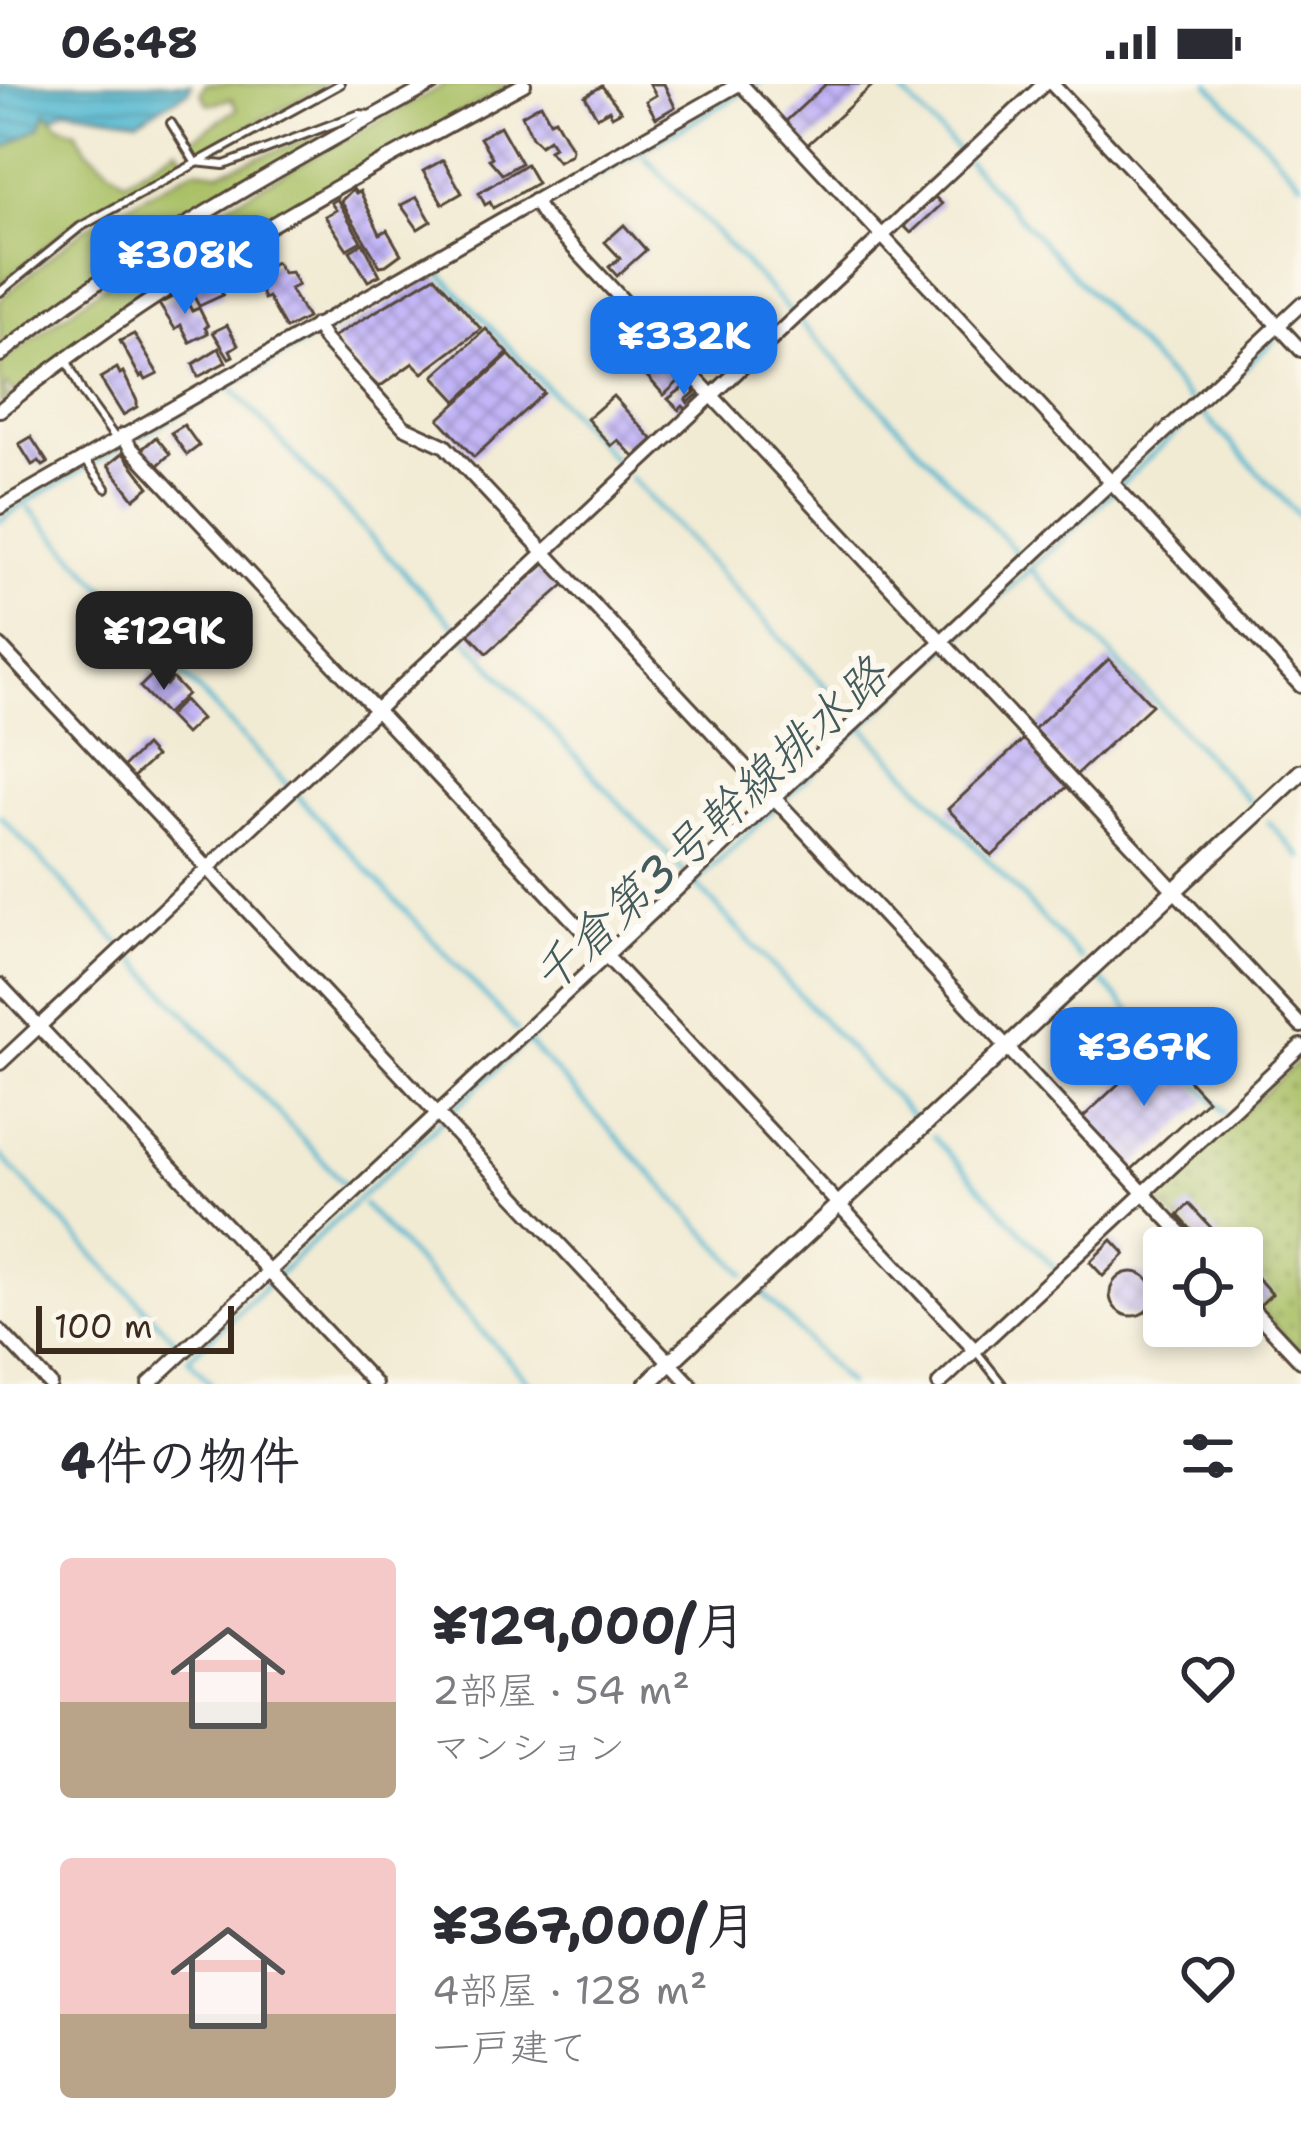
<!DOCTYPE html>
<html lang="ja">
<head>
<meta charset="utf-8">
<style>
	:root { --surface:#fff; --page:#f2f2f3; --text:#2b2b33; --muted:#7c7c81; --accent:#1a73e8 }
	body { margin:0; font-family:"Shantell Sans","Klee One",sans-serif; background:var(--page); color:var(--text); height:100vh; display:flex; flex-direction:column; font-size:45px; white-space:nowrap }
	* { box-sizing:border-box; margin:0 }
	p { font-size:39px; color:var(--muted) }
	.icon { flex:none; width:66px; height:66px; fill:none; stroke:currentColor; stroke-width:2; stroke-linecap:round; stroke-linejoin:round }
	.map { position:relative; height:1300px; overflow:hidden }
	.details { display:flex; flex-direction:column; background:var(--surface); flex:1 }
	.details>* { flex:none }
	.controls { position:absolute; left:1143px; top:1143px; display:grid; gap:24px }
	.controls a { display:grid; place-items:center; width:120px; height:120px; border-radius:12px; background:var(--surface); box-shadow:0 6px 18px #0003; font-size:60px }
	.scale { position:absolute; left:36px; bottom:30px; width:198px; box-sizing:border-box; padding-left:12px; border:6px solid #3b2a1e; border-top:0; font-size:33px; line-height:42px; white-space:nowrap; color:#3b2a1e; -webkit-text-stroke:9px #fbf7ec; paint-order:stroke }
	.price { position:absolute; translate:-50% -102px; padding:0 27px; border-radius:24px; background:var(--accent); color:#fff; font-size:39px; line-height:78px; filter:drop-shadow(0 3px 6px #0008) }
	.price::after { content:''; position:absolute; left:50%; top:72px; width:36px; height:27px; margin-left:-18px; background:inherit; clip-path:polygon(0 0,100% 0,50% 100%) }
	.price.current { background:#222; color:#fff }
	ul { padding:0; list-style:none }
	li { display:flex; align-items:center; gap:36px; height:300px; padding:0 60px }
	li span { display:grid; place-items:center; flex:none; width:336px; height:240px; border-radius:12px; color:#555 }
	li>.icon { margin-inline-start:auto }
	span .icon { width:144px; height:144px; fill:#fffc; stroke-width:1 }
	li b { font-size:51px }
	h2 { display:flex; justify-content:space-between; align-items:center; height:144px; padding:0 60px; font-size:51px }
	.status { display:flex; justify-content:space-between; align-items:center; height:84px; padding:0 60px; background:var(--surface); direction:ltr }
	.status svg { height:33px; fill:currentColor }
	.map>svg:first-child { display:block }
</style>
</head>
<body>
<div class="status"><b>06:48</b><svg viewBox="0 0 49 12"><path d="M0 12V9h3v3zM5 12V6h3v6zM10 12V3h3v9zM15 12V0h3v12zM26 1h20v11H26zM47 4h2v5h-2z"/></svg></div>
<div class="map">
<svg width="1301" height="1300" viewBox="0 0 1301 1300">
	<defs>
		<pattern id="park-dots" width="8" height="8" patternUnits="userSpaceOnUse" patternTransform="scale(3)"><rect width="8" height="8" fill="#a8bf64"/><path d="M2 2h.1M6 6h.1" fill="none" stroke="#8a9b52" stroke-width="1.8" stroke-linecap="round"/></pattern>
		<pattern id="water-rules" width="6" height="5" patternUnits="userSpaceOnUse" patternTransform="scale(3)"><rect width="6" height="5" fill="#51b7d0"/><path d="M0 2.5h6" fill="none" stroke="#4495a8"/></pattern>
		<pattern id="building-cross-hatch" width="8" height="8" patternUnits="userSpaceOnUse" patternTransform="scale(3)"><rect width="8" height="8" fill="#c2b5f8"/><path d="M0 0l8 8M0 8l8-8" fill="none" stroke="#9f93c8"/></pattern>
	</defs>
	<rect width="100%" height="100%" fill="#fbf7ec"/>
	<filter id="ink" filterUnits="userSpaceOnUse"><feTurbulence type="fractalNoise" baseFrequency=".00833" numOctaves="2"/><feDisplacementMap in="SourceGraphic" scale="24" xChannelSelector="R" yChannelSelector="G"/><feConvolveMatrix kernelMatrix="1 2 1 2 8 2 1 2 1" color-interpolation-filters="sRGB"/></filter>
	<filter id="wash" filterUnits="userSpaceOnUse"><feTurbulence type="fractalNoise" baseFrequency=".004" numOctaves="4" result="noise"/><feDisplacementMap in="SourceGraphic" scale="48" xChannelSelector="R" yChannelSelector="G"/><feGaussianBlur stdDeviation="2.7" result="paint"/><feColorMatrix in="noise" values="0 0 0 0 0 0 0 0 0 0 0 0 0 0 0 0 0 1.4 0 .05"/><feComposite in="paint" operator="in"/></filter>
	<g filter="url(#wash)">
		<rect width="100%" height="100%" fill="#f2ebd4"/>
		<g fill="#a8bf64" stroke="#727441" stroke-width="3">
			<path d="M205,0H329L197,70L188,58L237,25L231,15L208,20L201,9Z"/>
			<path d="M446,0H514L263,139L173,194L15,310L7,301L3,305L9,313L0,320V279C49,243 98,205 149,170C244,107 347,55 446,0Z"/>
			<path d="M46,28L59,41L76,47L87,66L125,97L177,64L187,76L72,140L0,201V66L40,43Z"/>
			<path d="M348,40L145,158L0,263V215L85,144L195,85L219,88Z"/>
		</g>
		<path fill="url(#park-dots)" stroke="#727441" stroke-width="3" d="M1301,975V1269L1242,1206V1164H1202L1155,1114L1157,1108Z"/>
		<path fill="url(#water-rules)" stroke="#467077" stroke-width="3" d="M0,0H191L189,7L138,36L66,25L53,33L46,28L40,43L0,66Z"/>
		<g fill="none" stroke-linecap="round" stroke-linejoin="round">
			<g stroke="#51b7d0" stroke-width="4.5">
				<path d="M895,0L962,71"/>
				<path d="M1209,0L1301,98"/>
				<path d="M645,73L793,230"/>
				<path d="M968,78L1190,316"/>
				<path d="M439,188L625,387"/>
				<path d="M800,238L1021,473"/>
				<path d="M233,306L457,545"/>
				<path d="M1198,324L1301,434"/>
				<path d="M631,394L853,632"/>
				<path d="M29,424L289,703"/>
				<path d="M0,437L24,419L758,0"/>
				<path d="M1031,485L1249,717"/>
				<path d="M463,552L685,789"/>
				<path d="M863,643L1081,875"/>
				<path d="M295,709L517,946"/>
				<path d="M0,732L121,861"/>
				<path d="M1268,738L1301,773"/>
				<path d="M696,800L913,1033"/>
				<path d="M127,867L349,1105"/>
				<path d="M1100,895L1225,1028"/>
				<path d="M527,957L745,1190"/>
				<path d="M933,1053L1056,1185"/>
				<path d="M0,1071L181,1263"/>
				<path d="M364,1121L531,1300"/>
				<path d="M763,1209L848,1300"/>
				<path d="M211,1300L188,1275L1301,231"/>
			</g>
		</g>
		<g id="blocks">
			<g fill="url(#building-cross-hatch)">
				<path d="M650,0H664L675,23L656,34L646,17L656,11Z"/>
				<path d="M826,0H874L806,62L784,39Z"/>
				<path d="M602,2L621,27L612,32L609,26L597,33L585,12Z"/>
				<path d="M541,20L550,37L555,35L572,65L571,70L558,77L549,66L554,63L549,55L540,61L532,53L522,31Z"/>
				<path d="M500,42L521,79L502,90L489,75L492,73L480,54Z"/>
				<path d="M443,76L462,109L443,120L423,87Z"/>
				<path d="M526,80L537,99L493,124L490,118L485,121L479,109Z"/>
				<path d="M353,105L356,109L360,107L380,150L387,146L401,170L386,181L380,182L341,117Z"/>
				<path d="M417,113L431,137L418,145L401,121Z"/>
				<path d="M935,113L942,120L911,149L904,142Z"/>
				<path d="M337,115L361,157L347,165L325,132L336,126L331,119Z"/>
				<path d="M624,141L646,166L617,192L609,183L620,174L605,158Z"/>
				<path d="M363,159L380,191L368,197L350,167Z"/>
				<path d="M276,178L283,189L291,188L298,201L290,205L307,234L286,245L268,213L264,215L254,190Z"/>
				<path d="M211,189L223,211L199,222L191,207L199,203L196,197Z"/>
				<path d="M435,192L481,245L423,289L413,279L379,303L345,270L333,253Z"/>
				<path d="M182,208L192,227L199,224L208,242L205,244L208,249L190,258L181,241L175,245L159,220Z"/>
				<path d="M227,241L238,261L230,266L233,272L229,274L213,248Z"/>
				<path d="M486,245L508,269L457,317L434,292Z"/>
				<path d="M134,250L158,290L146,296L143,291L140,293L120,257Z"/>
				<path d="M219,264L226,278L198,293L193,280Z"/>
				<path d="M652,267L679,297L664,311L637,281Z"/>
				<path d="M509,271L544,309L474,373L439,335Z"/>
				<path d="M117,284L120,290L123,288L137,317V323L123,331L100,294Z"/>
				<path d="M688,300L695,308L686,316L688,319L697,311L700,315L688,327L683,322L679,326L668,315Z"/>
				<path d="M613,312L653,356L634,373L618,356L611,362L587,335Z"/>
				<path d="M184,341L199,362L187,371L171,349Z"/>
				<path d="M31,353L48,379L43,382L39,377L32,381L19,360Z"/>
				<path d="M156,353L170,370L157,382L142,365Z"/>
				<path d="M123,369L149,403L134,415L108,381Z"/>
				<path d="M546,479L565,500L487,569L467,548Z"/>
				<path d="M1109,575L1152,621L1076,691L1034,645Z"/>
				<path d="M154,589L166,601L172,594L187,610L166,630L140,603Z"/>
				<path d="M184,616L201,635L185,650L168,632Z"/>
				<path d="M1025,654L1069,701L992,772L948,725Z"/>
				<path d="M145,662L155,673L131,695L122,684Z"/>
				<path d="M1158,963L1207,1016L1130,1087L1081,1035Z"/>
				<path d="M1189,1120L1230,1164H1208L1178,1131Z"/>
				<path d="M1112,1156L1125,1170L1103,1192L1090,1178Z"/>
				<path d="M1242,1177L1272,1210L1260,1221L1242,1201Z"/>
				<circle cx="1132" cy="1210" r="22"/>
			</g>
		</g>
	</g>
	<g filter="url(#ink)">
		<use href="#blocks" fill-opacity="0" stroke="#564739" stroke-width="3"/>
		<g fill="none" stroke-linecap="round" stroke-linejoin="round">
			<defs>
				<g id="service">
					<path d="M171,39L195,78L224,81L359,30L371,31"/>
					<path d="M0,208L80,143L340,0"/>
					<path d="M67,277L82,308L116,355"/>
					<path d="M83,373L106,404"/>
					<path d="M975,1266L1002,1300"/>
				</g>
				<g id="minor">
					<path d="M741,0L1301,602"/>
					<path d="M1052,0L1301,266"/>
					<path d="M534,117L543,131L1301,942"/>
					<path d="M316,241L325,256L404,343L445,362L1195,1164"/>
					<path d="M0,271C133,164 283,82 432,0"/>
					<path d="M0,326C161,195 343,99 524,0"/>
					<path d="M123,351L130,363L975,1266"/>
					<path d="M0,423L739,0"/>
					<path d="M0,562L690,1300"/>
					<path d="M0,901L375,1300"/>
					<path d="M0,979L1044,0"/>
					<path d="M1242,1214L1301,1277"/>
					<path d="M0,1247L50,1300"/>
					<path d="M149,1300L1301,220"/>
					<path d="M939,1300L1301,962"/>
				</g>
				<path id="tertiary" d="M647,1300L1301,688"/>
			</defs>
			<use href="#service" stroke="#564739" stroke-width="12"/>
			<use href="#minor" stroke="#564739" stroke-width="18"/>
			<use href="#tertiary" stroke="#564739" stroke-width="21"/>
			<use href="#service" stroke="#fff" stroke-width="6"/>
			<use href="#minor" stroke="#fff" stroke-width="12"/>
			<use href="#tertiary" stroke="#fff" stroke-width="15"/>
		</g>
	</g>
	<g text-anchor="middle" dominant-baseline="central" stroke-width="12" stroke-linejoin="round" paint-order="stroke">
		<g font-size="48" font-style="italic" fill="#435b5c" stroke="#fbf7ec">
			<text transform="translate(709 741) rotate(-43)">千倉第3号幹線排水路</text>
		</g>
	</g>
</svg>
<div class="controls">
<a><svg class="icon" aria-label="locate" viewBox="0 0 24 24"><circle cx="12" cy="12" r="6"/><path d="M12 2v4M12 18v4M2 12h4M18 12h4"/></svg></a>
</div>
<div class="scale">100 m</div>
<b class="price" style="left:185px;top:233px">¥308K</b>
<b class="price" style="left:684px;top:314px">¥332K</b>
<b class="price current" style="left:164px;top:609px">¥129K</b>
<b class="price" style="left:1144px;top:1025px">¥367K</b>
</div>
<section class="details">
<h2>4件の物件<svg class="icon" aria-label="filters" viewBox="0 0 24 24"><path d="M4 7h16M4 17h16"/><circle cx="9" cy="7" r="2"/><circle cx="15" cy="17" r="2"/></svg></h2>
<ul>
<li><span style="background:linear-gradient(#f6c9c9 60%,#b9a48a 0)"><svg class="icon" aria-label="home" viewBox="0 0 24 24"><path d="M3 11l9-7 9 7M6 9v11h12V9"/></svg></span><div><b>¥129,000/月</b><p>2部屋 · 54 m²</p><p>マンション</p></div><svg class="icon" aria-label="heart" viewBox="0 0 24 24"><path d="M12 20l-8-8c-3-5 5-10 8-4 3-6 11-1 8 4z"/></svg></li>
<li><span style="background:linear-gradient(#f6c9c9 65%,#b9a48a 0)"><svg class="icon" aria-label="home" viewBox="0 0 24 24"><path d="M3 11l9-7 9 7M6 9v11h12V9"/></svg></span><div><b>¥367,000/月</b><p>4部屋 · 128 m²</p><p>一戸建て</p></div><svg class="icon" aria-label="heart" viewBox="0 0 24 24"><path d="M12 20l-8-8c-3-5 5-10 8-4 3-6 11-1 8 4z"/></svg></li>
</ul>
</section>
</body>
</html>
